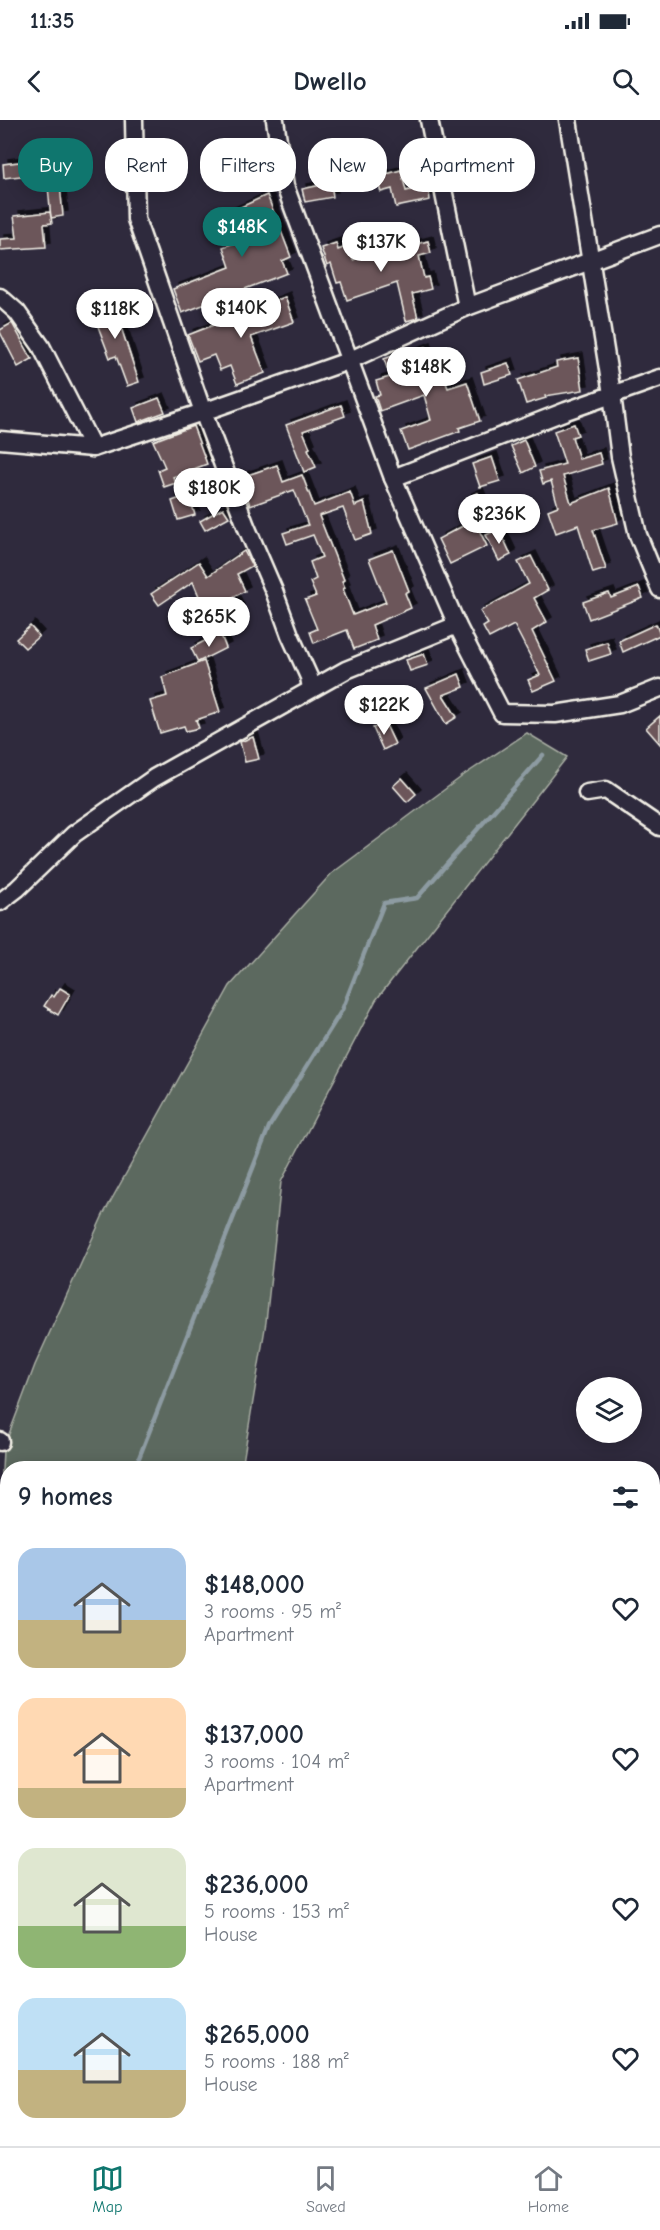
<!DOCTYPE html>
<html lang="en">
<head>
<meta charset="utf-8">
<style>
	:root { --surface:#fff; --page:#f6f6f7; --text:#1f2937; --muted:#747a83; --line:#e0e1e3; --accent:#0f766e }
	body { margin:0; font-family:"Comic Neue",sans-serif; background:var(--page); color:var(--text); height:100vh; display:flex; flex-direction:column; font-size:22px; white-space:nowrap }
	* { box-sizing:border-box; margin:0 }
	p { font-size:20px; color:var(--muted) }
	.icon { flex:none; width:33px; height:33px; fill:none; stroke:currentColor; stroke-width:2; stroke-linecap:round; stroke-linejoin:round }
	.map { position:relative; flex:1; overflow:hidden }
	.side { position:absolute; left:0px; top:1341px; width:660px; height:686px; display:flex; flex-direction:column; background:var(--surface); border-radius:24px 24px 0 0; box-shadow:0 3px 15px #0003 }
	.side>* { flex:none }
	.top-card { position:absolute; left:18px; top:18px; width:624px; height:54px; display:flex; gap:12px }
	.buttons { position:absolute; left:576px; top:1257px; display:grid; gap:12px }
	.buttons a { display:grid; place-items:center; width:66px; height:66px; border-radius:50%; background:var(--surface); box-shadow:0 3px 15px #0003; font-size:30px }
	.price { position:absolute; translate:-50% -51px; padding:0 14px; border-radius:21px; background:#fff; color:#222; font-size:20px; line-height:39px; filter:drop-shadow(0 2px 3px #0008) }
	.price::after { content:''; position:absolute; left:50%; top:36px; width:18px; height:14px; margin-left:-9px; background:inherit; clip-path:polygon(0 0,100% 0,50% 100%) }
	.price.selected { background:var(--accent); color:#fff }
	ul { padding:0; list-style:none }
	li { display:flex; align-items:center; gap:18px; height:150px; padding:0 18px }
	li span { display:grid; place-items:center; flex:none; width:168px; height:120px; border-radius:18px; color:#555 }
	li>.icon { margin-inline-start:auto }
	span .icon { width:72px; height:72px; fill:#fffc; stroke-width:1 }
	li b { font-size:26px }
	h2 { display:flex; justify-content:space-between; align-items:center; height:72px; padding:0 18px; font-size:26px }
	.pill { padding:0 21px; border-radius:24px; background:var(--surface); box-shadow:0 3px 15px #0003; font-size:21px; line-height:54px }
	.pill.selected { background:var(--accent); color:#fff }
	.status { display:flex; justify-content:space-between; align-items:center; height:42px; padding:0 30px; background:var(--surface); direction:ltr }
	.status svg { height:16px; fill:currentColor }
	header { display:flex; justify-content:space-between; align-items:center; height:78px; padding:0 18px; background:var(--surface); font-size:27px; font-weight:600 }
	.tab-bar { display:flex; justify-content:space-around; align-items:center; height:84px; border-top:2px solid var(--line); background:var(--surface); font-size:16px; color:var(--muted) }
	.tab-bar a { display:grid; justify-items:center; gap:3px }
	.tab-bar .selected { color:var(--accent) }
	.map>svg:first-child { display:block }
</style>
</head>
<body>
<div class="status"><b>11:35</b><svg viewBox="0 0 49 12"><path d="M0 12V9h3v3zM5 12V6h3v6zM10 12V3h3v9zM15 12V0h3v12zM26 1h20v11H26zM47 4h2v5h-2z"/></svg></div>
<header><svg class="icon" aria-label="back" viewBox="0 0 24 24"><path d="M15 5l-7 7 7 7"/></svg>Dwello<svg class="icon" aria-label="search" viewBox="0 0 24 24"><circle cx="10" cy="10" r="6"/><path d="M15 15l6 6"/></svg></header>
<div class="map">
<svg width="660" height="2026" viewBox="0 0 660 2026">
	<defs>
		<filter id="shadow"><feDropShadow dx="5" dy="-5" stdDeviation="0" flood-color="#0009"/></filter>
	</defs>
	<rect width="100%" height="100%" fill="#2f2a3d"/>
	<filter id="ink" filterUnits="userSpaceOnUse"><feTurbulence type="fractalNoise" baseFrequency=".0167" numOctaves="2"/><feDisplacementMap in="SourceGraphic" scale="12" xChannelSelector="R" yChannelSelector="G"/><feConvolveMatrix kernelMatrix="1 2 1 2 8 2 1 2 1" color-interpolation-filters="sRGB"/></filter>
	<g filter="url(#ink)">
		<g fill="#5c695e" stroke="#a8ada3" stroke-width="1.5">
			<path d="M527,613L567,637L376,880L281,1062L266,1202L242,1348H8L7,1995L0,1977V1391L3,1330L35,1245L103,1095L230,866L331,754L464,655Z"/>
			<path d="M159,2019H247L235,2026H162Z"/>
		</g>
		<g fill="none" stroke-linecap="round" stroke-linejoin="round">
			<g stroke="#8d9ba2" stroke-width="4.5">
				<path d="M135,1348L269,1007L342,890L384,783L417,778L543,635"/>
				<path d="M183,2019L184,2026"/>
			</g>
		</g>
		<g fill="#6c575a" stroke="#f4f1e8" stroke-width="1.5" filter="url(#shadow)">
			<path d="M373,30L375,53L352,55L353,58L335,61L330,36Z"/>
			<path d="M44,39L46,53L4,58L3,44Z"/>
			<path d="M401,50L406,71L428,66L430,80L396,87L392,69L381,72L376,57Z"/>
			<path d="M59,55L63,96L51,98L47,56Z"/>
			<path d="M331,63L333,77L305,82L302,69Z"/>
			<path d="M267,75L291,137L282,141L287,153L182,193L173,169L230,147L223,127L243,120L230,92Z"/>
			<path d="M50,92L52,103L44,104L46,127L0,130V119L17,118L14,96Z"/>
			<path d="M428,121L431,133L419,136L424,158L428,157L431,169L412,174L418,198L406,201L397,163L347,180L341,162L337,163L331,144L327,146L321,128L336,123L338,130L349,126L353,140L373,133L374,135Z"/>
			<path d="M285,177L294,202L251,217L265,253L237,264L230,246L220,250L214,235L198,241L188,215Z"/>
			<path d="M112,180L139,262L127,266L116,236L110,238L91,188Z"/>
			<path d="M12,203L32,239L18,247L0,212V210Z"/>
			<path d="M426,227L436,257L443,255L448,268L467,262L480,301L459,308L460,311L408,330L401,311L431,300L424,275L380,291L375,276L380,275L376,261L390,257L384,239L398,234L399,237Z"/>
			<path d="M578,238L583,270L545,276L546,278L526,284L518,260L557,247L556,242Z"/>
			<path d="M508,243L512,255L484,264L481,252Z"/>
			<path d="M159,278L165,292L138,302L133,288Z"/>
			<path d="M341,285L345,296L303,311L310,328L308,329L316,347L304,352L286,305Z"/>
			<path d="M574,304L578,315L572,317L579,339L599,333L602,344L563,356L571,383L609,368L618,403L593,410L606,449L593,453L578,405L556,413L548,390L558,386L551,361L543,364L539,351L565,344L554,311Z"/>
			<path d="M193,306L207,344L173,357L176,363L164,367L158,350L165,347L153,321Z"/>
			<path d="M524,320L535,347L523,353L511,326Z"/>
			<path d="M492,337L500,361L480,367L472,344Z"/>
			<path d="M277,345L283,362L302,355L314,386L350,372L355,386L364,382L372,414L355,420L343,388L319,396L344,460L342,461L345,468L343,469L353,495L386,482L369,439L393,430L409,471L405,473L411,488L372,505L377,520L354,529L347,510L314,523L310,512L317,509L305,480L316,476L310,462L316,459L310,442L322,437L313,415L287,424L283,413L308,405L294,370L250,386L242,357Z"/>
			<path d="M478,373L485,389L474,394L467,378Z"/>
			<path d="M189,375L195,395L178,400L172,381Z"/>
			<path d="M223,388L229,397L205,410L200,401Z"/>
			<path d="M474,400L487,426L450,444L438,419Z"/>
			<path d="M499,409L511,435L499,441L486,415Z"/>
			<path d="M244,431L252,446L237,454L245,471L233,477L239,489L205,507L199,497L206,493L193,462L159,485L151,474L199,442L208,456Z"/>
			<path d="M531,436L548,470L534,478L547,502L532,511L556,561L533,571L528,560L540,555L514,505L489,518L483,507L488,504L480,491L529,464L518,442Z"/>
			<path d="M639,467L643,478L589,499L583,482L609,473L611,478Z"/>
			<path d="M656,504L660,515L623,532L619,521Z"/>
			<path d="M30,506L39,516L25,528L16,519Z"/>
			<path d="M220,513L226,528L198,542L191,528Z"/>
			<path d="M607,522L611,534L589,541L585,529Z"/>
			<path d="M424,534L428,545L410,551L406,540Z"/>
			<path d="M204,541L220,592L196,600L199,608L186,611L184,606L160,613L150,581L167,576L162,557Z"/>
			<path d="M459,554L464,567L443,575L457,597L446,604L426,568Z"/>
			<path d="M660,596V624L646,608Z"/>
			<path d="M385,603L395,624L383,630L373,608Z"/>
			<path d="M253,617L259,639L245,642L240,622Z"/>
			<path d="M402,658L416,674L407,682L393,666Z"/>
			<path d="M60,868L70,874L58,895L44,886L51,875L54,877Z"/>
		</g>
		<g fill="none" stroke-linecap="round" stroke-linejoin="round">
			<defs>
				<g id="minor">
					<path d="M134,0L136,99L203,292L246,406L274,471L290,515L309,557L311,569"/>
					<path d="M275,0L285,66L393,358L457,505L502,593L555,594L620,584L660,568"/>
					<path d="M429,0L467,187"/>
					<path d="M568,0L612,274L620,337L638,415L660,469"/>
					<path d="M0,177L17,192L41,226L93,328L203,292L348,241L467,187L660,115"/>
					<path d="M0,320L93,328"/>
					<path d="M393,358L566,291L660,258"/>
					<path d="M587,673L606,670L660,707"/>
					<path d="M0,782L17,769L74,714L154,658L346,550L457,505"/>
					<path d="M0,1321V1322"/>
				</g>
			</defs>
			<use href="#minor" stroke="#f4f1e8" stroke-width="21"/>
			<use href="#minor" stroke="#2f2a3d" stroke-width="16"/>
		</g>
	</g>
</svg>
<div class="buttons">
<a><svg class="icon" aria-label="layers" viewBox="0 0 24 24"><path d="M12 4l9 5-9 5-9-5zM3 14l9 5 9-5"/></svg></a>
</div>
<b class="price selected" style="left:242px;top:138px">$148K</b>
<b class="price" style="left:381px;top:153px">$137K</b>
<b class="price" style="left:241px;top:219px">$140K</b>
<b class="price" style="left:115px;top:220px">$118K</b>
<b class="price" style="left:426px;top:278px">$148K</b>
<b class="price" style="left:214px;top:399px">$180K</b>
<b class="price" style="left:499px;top:425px">$236K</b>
<b class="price" style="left:209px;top:528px">$265K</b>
<b class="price" style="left:384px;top:616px">$122K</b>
<div class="top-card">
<a class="pill selected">Buy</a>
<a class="pill">Rent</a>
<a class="pill">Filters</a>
<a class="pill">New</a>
<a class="pill">Apartment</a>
</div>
<section class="side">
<h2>9 homes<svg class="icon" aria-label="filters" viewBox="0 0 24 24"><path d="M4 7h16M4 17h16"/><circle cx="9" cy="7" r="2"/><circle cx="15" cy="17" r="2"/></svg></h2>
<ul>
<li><span style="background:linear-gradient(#a9c7e8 60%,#c2b280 0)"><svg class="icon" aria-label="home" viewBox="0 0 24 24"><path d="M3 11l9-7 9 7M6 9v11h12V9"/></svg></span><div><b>$148,000</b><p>3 rooms · 95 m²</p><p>Apartment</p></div><svg class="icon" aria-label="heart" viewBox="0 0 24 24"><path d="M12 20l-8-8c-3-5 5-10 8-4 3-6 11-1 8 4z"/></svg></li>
<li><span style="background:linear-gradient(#ffd9b3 75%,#c2b280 0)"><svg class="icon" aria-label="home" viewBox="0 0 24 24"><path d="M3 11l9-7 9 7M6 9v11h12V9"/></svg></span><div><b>$137,000</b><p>3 rooms · 104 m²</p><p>Apartment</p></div><svg class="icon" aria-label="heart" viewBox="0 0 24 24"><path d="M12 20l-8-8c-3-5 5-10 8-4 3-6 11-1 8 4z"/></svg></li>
<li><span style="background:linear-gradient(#dfe7d0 65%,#8fb573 0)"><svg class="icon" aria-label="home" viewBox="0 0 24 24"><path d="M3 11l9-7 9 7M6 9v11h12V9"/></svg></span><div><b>$236,000</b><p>5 rooms · 153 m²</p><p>House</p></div><svg class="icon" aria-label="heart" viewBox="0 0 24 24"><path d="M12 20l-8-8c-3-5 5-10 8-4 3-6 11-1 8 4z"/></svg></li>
<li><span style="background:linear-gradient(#bfe0f5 60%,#c2b280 0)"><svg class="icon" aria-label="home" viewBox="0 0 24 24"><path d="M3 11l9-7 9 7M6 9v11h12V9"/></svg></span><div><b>$265,000</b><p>5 rooms · 188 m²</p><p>House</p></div><svg class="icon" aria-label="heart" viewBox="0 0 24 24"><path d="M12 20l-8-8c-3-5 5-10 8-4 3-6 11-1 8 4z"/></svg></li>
</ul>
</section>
</div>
<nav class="tab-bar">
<a class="selected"><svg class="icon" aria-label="map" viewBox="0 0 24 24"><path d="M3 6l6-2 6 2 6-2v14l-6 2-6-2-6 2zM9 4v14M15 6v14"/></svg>Map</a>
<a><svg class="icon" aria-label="saved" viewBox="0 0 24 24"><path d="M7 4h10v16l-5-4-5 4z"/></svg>Saved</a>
<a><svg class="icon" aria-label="home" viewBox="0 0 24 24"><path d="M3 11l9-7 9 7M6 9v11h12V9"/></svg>Home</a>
</nav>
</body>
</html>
